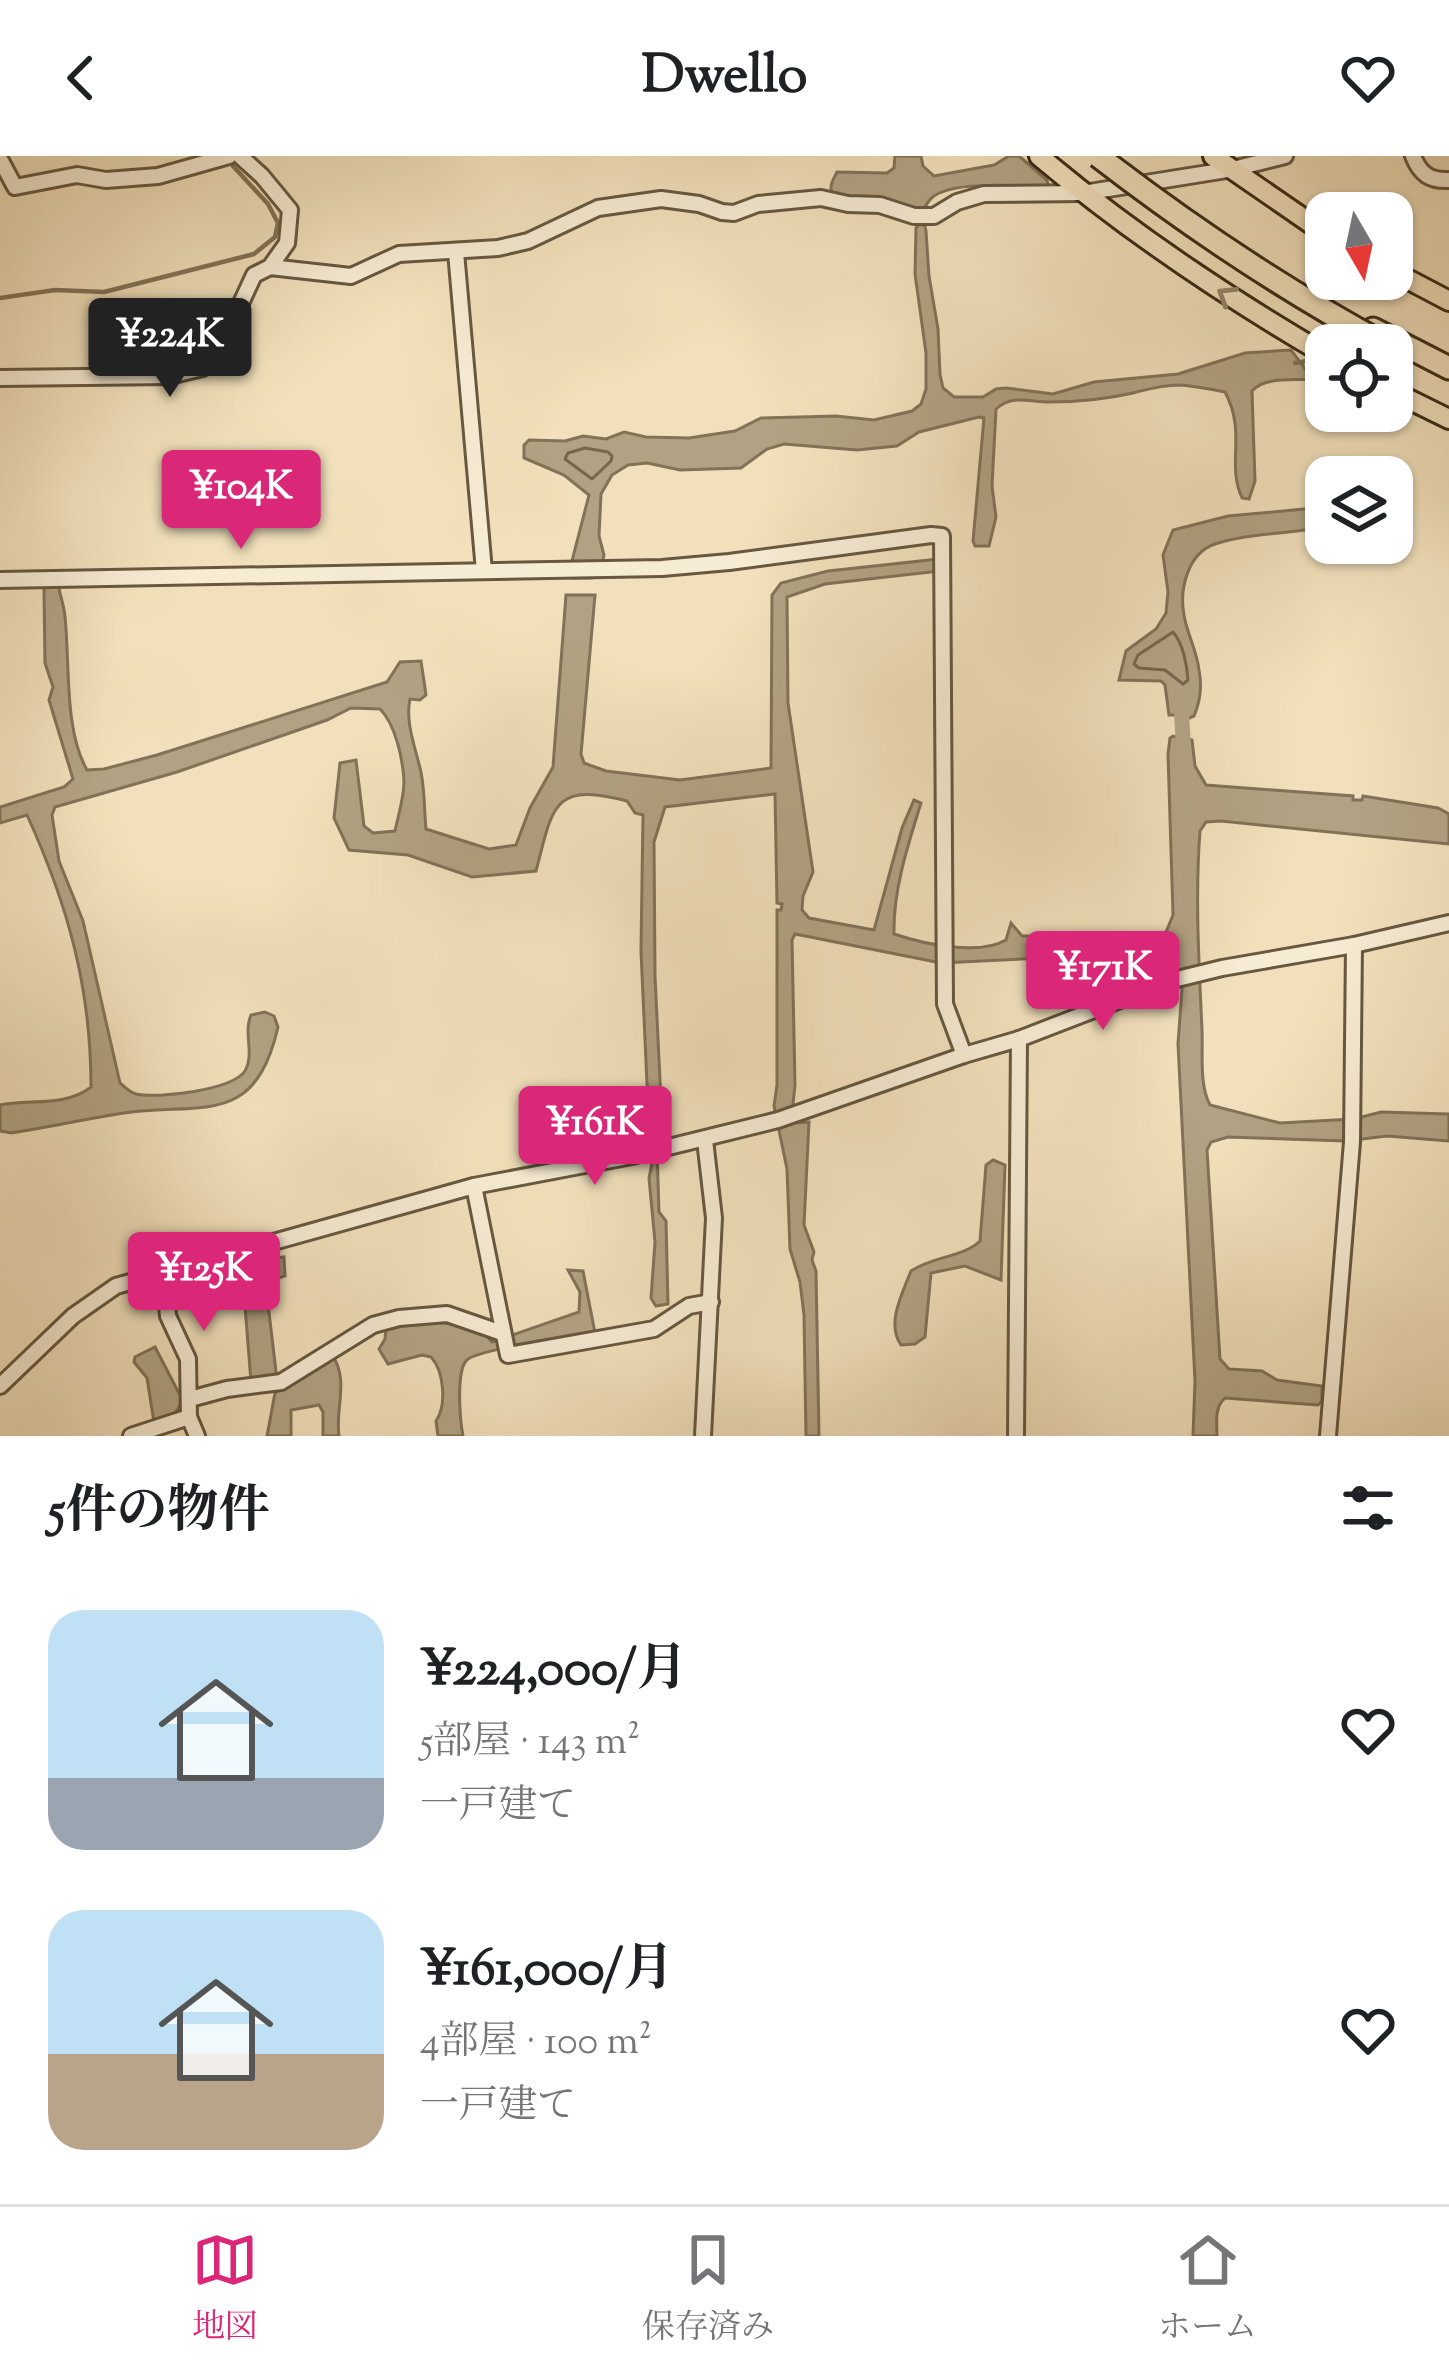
<!DOCTYPE html>
<html lang="ja">
<head>
<meta charset="utf-8">
<style>
	:root { --surface:#fff; --page:#f6f6f6; --text:#202124; --muted:#757577; --line:#e0e0e0; --accent:#db2777 }
	body { margin:0; font-family:"Sorts Mill Goudy","Noto Serif JP",serif; background:var(--page); color:var(--text); height:100vh; display:flex; flex-direction:column; font-size:45px; white-space:nowrap }
	* { box-sizing:border-box; margin:0 }
	p { font-size:39px; color:var(--muted) }
	.icon { flex:none; width:66px; height:66px; fill:none; stroke:currentColor; stroke-width:2; stroke-linecap:round; stroke-linejoin:round }
	.map { position:relative; height:1280px; overflow:hidden }
	.side { display:flex; flex-direction:column; background:var(--surface); flex:1 }
	.side>* { flex:none }
	.needle { width:78px; rotate:171deg }
	.fabs { position:absolute; left:1305px; top:36px; display:grid; gap:24px }
	.fabs a { display:grid; place-items:center; width:108px; height:108px; border-radius:24px; background:var(--surface); box-shadow:0 3px 9px #0004; font-size:60px }
	.price { position:absolute; translate:-50% -102px; padding:0 27px; border-radius:12px; background:var(--accent); color:#fff; font-size:39px; line-height:78px; filter:drop-shadow(0 3px 6px #0008) }
	.price::after { content:''; position:absolute; left:50%; top:72px; width:36px; height:27px; margin-left:-18px; background:inherit; clip-path:polygon(0 0,100% 0,50% 100%) }
	.price.on { background:#222; color:#fff }
	ul { padding:0; list-style:none }
	li { display:flex; align-items:center; gap:36px; height:300px; padding:0 48px }
	li span { display:grid; place-items:center; flex:none; width:336px; height:240px; border-radius:36px; color:#555 }
	li>.icon { margin-inline-start:auto }
	span .icon { width:144px; height:144px; fill:#fffc; stroke-width:1 }
	li b { font-size:51px }
	h2 { display:flex; justify-content:space-between; align-items:center; height:144px; padding:0 48px; font-size:51px }
	header { display:flex; justify-content:space-between; align-items:center; height:156px; padding:0 48px; background:var(--surface); font-size:54px; font-weight:700 }
	.tab-bar { display:flex; justify-content:space-around; align-items:center; height:168px; border-top:3px solid var(--line); background:var(--surface); font-size:33px; color:var(--muted) }
	.tab-bar a { display:grid; justify-items:center; gap:6px }
	.tab-bar .on { color:var(--accent) }
	.map>svg:first-child { display:block }
</style>
</head>
<body>
<header><svg class="icon" aria-label="back" viewBox="0 0 24 24"><path d="M15 5l-7 7 7 7"/></svg>Dwello<svg class="icon" aria-label="heart" viewBox="0 0 24 24"><path d="M12 20l-8-8c-3-5 5-10 8-4 3-6 11-1 8 4z"/></svg></header>
<div class="map">
<svg width="1449" height="1280" viewBox="0 0 1449 1280">
	<rect width="100%" height="100%" fill="#f1e0bb"/>
	<filter id="stains"><feTurbulence type="fractalNoise" baseFrequency=".00167" numOctaves="4"/><feColorMatrix values="0 0 0 0 .2 0 0 0 0 .09 0 0 0 0 .02 0 0 0 .5 -.17"/></filter>
	<radialGradient id="worn" r=".72"><stop offset=".6" stop-color="#630" stop-opacity="0"/><stop offset="1" stop-color="#630" stop-opacity=".3"/></radialGradient>
	<g fill="#b2a283" stroke="#827257" stroke-width="3">
		<path d="M895,0H921L923,10L934,20L994,9L1009,0H1019L1047,24L1050,36C1025,28 956,25 934,40C928,44 926,50 922,56L833,40C828,31 833,24 837,16L887,17L894,12Z"/>
		<path d="M920,68L925,70L926,75L929,120L938,173L940,218L943,232L954,241H983L996,233L1006,232L1053,238L1094,226L1178,218L1245,197L1291,194L1313,223C1293,225 1265,220 1252,235L1255,325L1249,343L1242,342C1226,307 1247,277 1225,236C1210,233 1195,230 1179,229C1162,229 1149,233 1133,237C1107,243 1076,246 1049,246C1030,246 1012,238 996,253L992,330L996,361L989,390H975L973,385L984,262L979,261L919,276L897,290L857,294L784,288L767,293L741,312L680,314L647,307L628,309L612,319L601,338L599,380L604,399L602,408L592,422H572V405L589,339L564,319L524,302V289L529,284L565,285L583,280L606,283L624,276L646,281L689,282L735,275L761,262L836,260L874,264L912,255L921,248L926,233V197L915,118L916,72Z"/>
		<path d="M1326,351V370C1290,379 1250,376 1215,388C1188,397 1179,433 1184,459C1187,478 1197,495 1199,514C1202,529 1200,546 1194,560L1180,566L1175,559H1169L1165,529L1161,525L1119,524L1126,495L1156,473L1166,457L1168,436L1163,399L1173,374L1228,360Z"/>
		<path d="M939,403L940,415L825,428L787,441L788,547L813,716L803,740L802,754L809,762L874,774L902,672L914,644L921,647C908,689 893,734 894,778C924,788 978,800 1006,784L1011,767L1022,780H1064L1078,795L1115,801L1118,794L1164,781L1173,759L1168,598L1170,582L1173,580L1192,584L1195,610L1206,629L1353,640V644H1362L1363,640L1438,652L1449,658V688L1221,665L1206,666L1200,675C1195,741 1199,808 1202,874C1203,898 1199,928 1210,949L1280,967L1354,963L1381,956L1449,958V985L1387,980L1346,985L1228,981L1211,986L1207,994L1220,1203L1229,1213L1262,1215L1277,1224L1322,1230V1245L1318,1249L1225,1242C1214,1252 1217,1266 1217,1280H1193L1195,1225L1178,888L1182,833L1175,804L1120,810L1092,805L1043,802L941,807L795,778L792,784L795,929L793,948L799,967L809,966L804,1069L814,1096L812,1104L816,1115L819,1280H806L804,1159L800,1126L790,1093L787,1013L774,950L777,929V754H781L782,748L777,747L775,638L665,651L654,686L655,820L661,945L657,993L659,1056L666,1065L668,1148L656,1150L651,1142L655,1086L649,1022L655,992L654,967L647,928L641,795L643,659L635,657L627,645C552,625 553,651 536,715L472,721L408,699L349,694L334,662L340,607L356,604L364,670L373,677L395,675C398,660 404,642 404,626C403,604 396,569 380,553L351,552L327,564L177,616L55,651L52,659L59,705L83,765L120,927C125,931 129,936 136,938C158,943 232,934 245,915C255,898 243,877 251,859L265,856L274,860L278,871C255,972 202,946 124,957C86,963 49,971 11,977L0,975V949C30,943 66,951 91,931C91,832 68,749 27,659L0,667V651L64,631L73,623L49,544L53,531L45,507L44,433L48,424L58,423C58,436 64,447 65,461C70,507 64,574 87,614L104,613L157,599L387,526L400,506L421,505L426,539L420,544L410,543C405,565 415,591 420,612C425,631 424,654 426,673L489,693L516,689L530,652L553,611L566,439H595L581,598L584,607L606,615L680,624L771,612L772,439L781,427L828,415Z"/>
		<path d="M993,1004L1005,1009L1001,1124L965,1110L931,1117L925,1181L915,1188L901,1189C886,1168 902,1138 911,1115C933,1100 964,1101 980,1085L986,1009Z"/>
		<path d="M284,1101L285,1120L268,1125L266,1131L277,1224L251,1226L242,1112L259,1104Z"/>
		<path d="M568,1114L583,1115L595,1177C574,1181 475,1193 466,1205C456,1217 460,1265 463,1280H438L436,1265C447,1249 444,1215 431,1201L422,1199L388,1208L379,1193L385,1183L386,1172L424,1164L479,1172L492,1186L579,1156L580,1136Z"/>
		<path d="M155,1191L182,1243C178,1259 169,1261 154,1266L147,1222L134,1206L135,1201Z"/>
		<path d="M333,1200C349,1226 335,1252 339,1280H323V1256L319,1249L291,1254V1280H267L275,1237Z"/>
	</g>
	<g fill="none" stroke-linecap="round" stroke-linejoin="round">
		<g stroke="#76664c" stroke-width="3">
			<path d="M585,292L608,296L612,300L611,305L592,323L565,303L568,297Z"/>
			<path d="M1173,476C1183,487 1187,509 1188,524L1183,528L1165,514L1139,512L1134,508L1138,499Z"/>
		</g>
		<g stroke="#827257" stroke-width="4.5">
			<path d="M0,142L55,134L104,136L254,98L275,81L278,67L268,48L233,10L230,0"/>
			<path d="M1295,207L1319,203"/>
		</g>
		<path stroke="#b2a283" stroke-width="15" d="M1181,547L1184,601"/>
		<defs>
			<g id="minor">
				<path d="M1413,0C1420,18 1430,25 1449,24"/>
				<path d="M0,3L15,31L77,19L106,24L158,20L229,0"/>
				<path d="M456,96L484,415"/>
				<path d="M270,111L351,120L399,98L498,92L528,85L598,52L661,43L699,48L722,56L734,57L758,48L821,42L848,48L880,49L914,60H934L957,46L984,38L1083,37L1233,13L1285,0"/>
				<path d="M0,222L169,220L203,212L217,199L254,119L270,111L287,87L290,54L262,20L240,0"/>
				<path d="M0,424L662,412L729,406L931,379L942,380L945,848L964,899"/>
				<path d="M474,1030L508,1199L654,1173L689,1150L711,1146"/>
				<path d="M164,1117L168,1160L188,1203L189,1261L197,1280"/>
				<path d="M0,1230L73,1160L116,1130L474,1030L632,1000L778,964L964,899L1019,883L1169,825L1222,812L1354,789L1449,767"/>
				<path d="M190,1243L227,1233L281,1226L373,1169L399,1162L447,1158L502,1177"/>
				<path d="M131,1280L189,1261"/>
				<path d="M703,1280L714,1062L705,984"/>
				<path d="M1016,1280L1019,883"/>
				<path d="M1328,1280L1352,986L1354,789"/>
			</g>
			<g id="major">
				<path d="M1039,0C1129,76 1225,140 1326,199"/>
				<path d="M1213,0L1326,78"/>
				<path d="M1392,115L1449,145"/>
				<path d="M1392,235L1449,263"/>
			</g>
			<path id="highway" d="M1373,173L1449,212"/>
		</defs>
		<use href="#minor" stroke="#67583f" stroke-width="20"/>
		<use href="#major" stroke="#392a16" stroke-width="24"/>
		<use href="#highway" stroke="#392a16" stroke-width="27"/>
		<use href="#minor" stroke="#f6ebd3" stroke-width="14"/>
		<use href="#major" stroke="#f1e0bb" stroke-width="18"/>
		<use href="#highway" stroke="#f1e0bb" stroke-width="21"/>
		<defs>
			<path id="highway-bridge" d="M1098,0C1190,71 1284,134 1386,189"/>
		</defs>
		<use href="#highway-bridge" stroke="#392a16" stroke-width="27" stroke-linecap="butt"/>
		<use href="#highway-bridge" stroke="#f1e0bb" stroke-width="21"/>
	</g>
	<defs><path id="oneway-chevron" d="M-2-3.5L2.5 0L-2 3.5" fill="none" stroke-width="1.6" stroke-linecap="round" stroke-linejoin="round" transform="scale(3)"/></defs>
	<use stroke="#958568" href="#oneway-chevron" transform="translate(1226 139) rotate(-148)"/>
	<rect width="100%" height="100%" filter="url(#stains)"/>
	<rect width="100%" height="100%" fill="url(#worn)"/>
</svg>
<div class="fabs">
<a><svg class="needle" viewBox="-14 -14 28 28"><path d="M0-13l5 13h-10z" fill="#e53935"/><path d="M0 13l5-13h-10z" fill="#757577"/></svg></a>
<a><svg class="icon" aria-label="locate" viewBox="0 0 24 24"><circle cx="12" cy="12" r="6"/><path d="M12 2v4M12 18v4M2 12h4M18 12h4"/></svg></a>
<a><svg class="icon" aria-label="layers" viewBox="0 0 24 24"><path d="M12 4l9 5-9 5-9-5zM3 14l9 5 9-5"/></svg></a>
</div>
<b class="price on" style="left:170px;top:244px">¥224K</b>
<b class="price" style="left:241px;top:396px">¥104K</b>
<b class="price" style="left:1103px;top:877px">¥171K</b>
<b class="price" style="left:595px;top:1032px">¥161K</b>
<b class="price" style="left:204px;top:1178px">¥125K</b>
</div>
<section class="side">
<h2>5件の物件<svg class="icon" aria-label="filters" viewBox="0 0 24 24"><path d="M4 7h16M4 17h16"/><circle cx="9" cy="7" r="2"/><circle cx="15" cy="17" r="2"/></svg></h2>
<ul>
<li><span style="background:linear-gradient(#bfe0f5 70%,#9aa5b1 0)"><svg class="icon" aria-label="home" viewBox="0 0 24 24"><path d="M3 11l9-7 9 7M6 9v11h12V9"/></svg></span><div><b>¥224,000/月</b><p>5部屋 · 143 m²</p><p>一戸建て</p></div><svg class="icon" aria-label="heart" viewBox="0 0 24 24"><path d="M12 20l-8-8c-3-5 5-10 8-4 3-6 11-1 8 4z"/></svg></li>
<li><span style="background:linear-gradient(#bfe0f5 60%,#b9a48a 0)"><svg class="icon" aria-label="home" viewBox="0 0 24 24"><path d="M3 11l9-7 9 7M6 9v11h12V9"/></svg></span><div><b>¥161,000/月</b><p>4部屋 · 100 m²</p><p>一戸建て</p></div><svg class="icon" aria-label="heart" viewBox="0 0 24 24"><path d="M12 20l-8-8c-3-5 5-10 8-4 3-6 11-1 8 4z"/></svg></li>
</ul>
</section>
<nav class="tab-bar">
<a class="on"><svg class="icon" aria-label="map" viewBox="0 0 24 24"><path d="M3 6l6-2 6 2 6-2v14l-6 2-6-2-6 2zM9 4v14M15 6v14"/></svg>地図</a>
<a><svg class="icon" aria-label="saved" viewBox="0 0 24 24"><path d="M7 4h10v16l-5-4-5 4z"/></svg>保存済み</a>
<a><svg class="icon" aria-label="home" viewBox="0 0 24 24"><path d="M3 11l9-7 9 7M6 9v11h12V9"/></svg>ホーム</a>
</nav>
</body>
</html>
